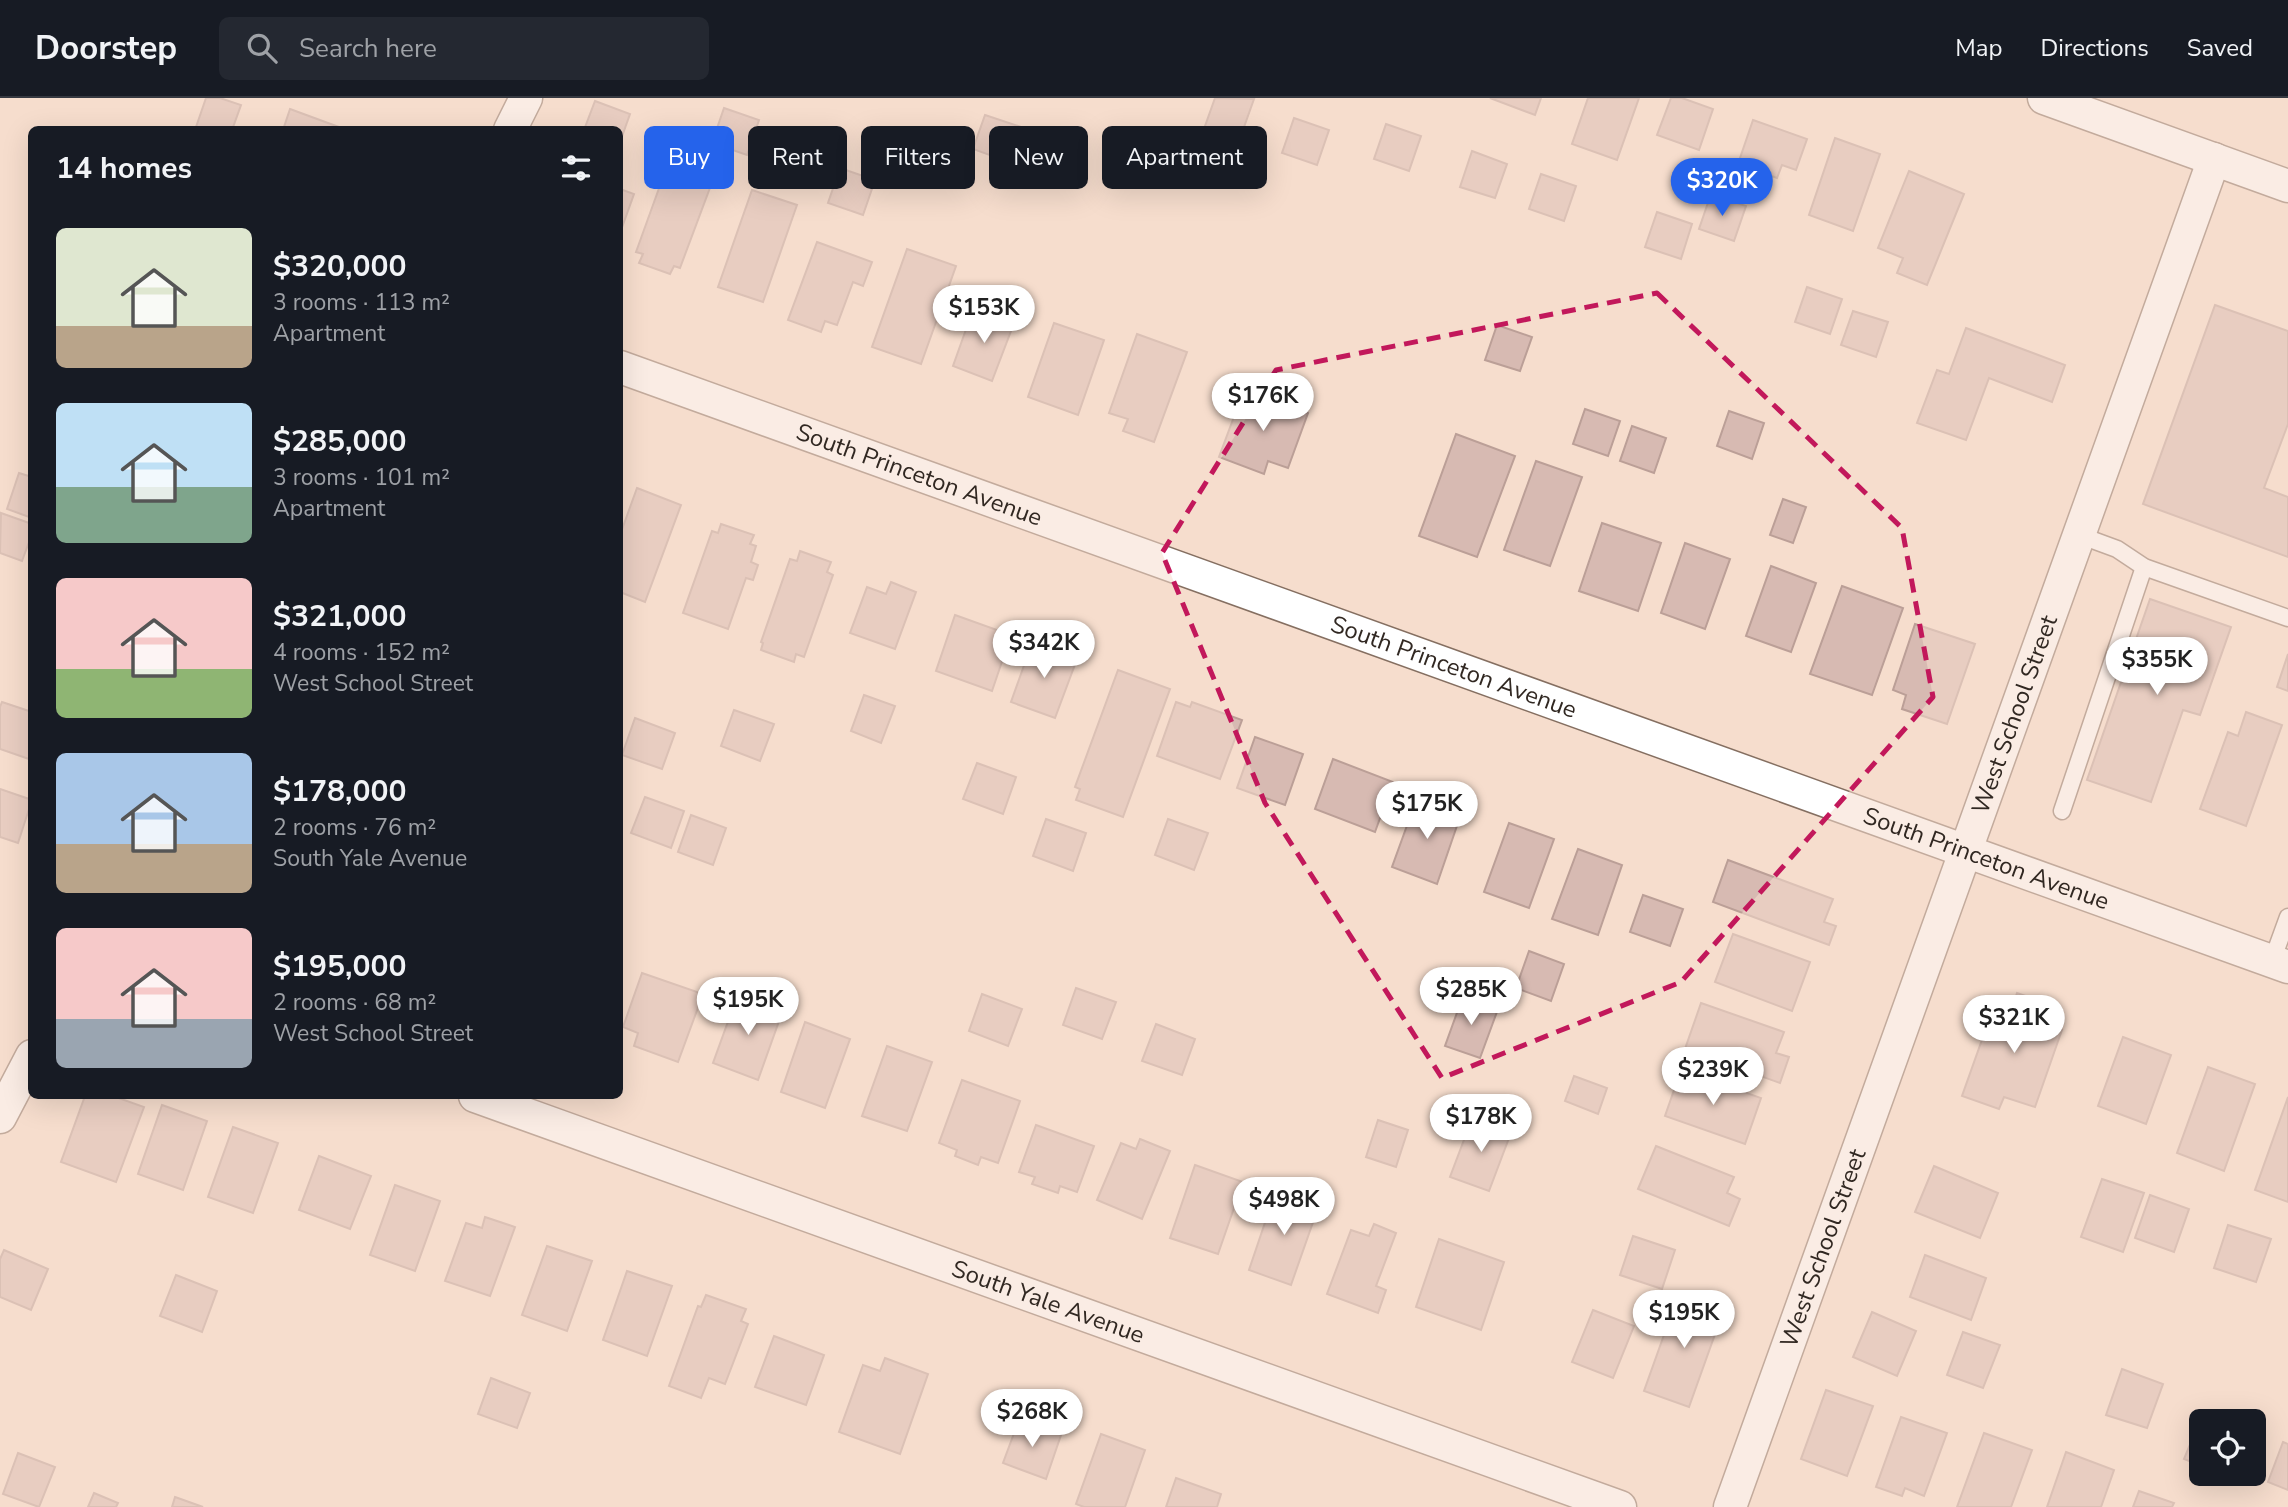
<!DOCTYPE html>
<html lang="en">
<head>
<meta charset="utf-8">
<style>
	:root { --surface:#171b24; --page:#242831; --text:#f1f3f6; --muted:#9ea1a6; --line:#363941; --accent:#2563eb }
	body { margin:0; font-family:"Nunito Sans",sans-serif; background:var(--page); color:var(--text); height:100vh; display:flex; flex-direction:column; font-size:26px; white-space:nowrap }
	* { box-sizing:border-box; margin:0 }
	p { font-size:23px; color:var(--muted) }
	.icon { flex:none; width:38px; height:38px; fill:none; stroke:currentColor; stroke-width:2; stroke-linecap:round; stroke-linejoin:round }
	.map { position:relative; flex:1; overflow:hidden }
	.details { position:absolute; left:28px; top:28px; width:595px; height:973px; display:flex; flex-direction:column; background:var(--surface); border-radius:10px; box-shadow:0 7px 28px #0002 }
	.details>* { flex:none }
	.top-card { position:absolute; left:644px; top:28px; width:665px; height:63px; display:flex; gap:14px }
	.tools { position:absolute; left:2189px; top:1311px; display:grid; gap:14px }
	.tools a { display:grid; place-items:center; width:77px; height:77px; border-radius:10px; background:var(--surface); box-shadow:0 7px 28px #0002; font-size:35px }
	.price { position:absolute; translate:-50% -60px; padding:0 16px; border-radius:24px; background:#fff; color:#222; font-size:23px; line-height:46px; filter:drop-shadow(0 2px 4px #0008) }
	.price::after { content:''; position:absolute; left:50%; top:42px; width:21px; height:16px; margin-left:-10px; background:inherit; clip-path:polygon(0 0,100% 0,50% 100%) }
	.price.selected { background:var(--accent); color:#fff }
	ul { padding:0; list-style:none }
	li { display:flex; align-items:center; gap:21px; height:175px; padding:0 28px }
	li span { display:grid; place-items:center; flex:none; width:196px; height:140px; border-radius:10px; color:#555 }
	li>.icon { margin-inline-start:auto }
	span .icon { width:84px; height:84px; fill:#fffc; stroke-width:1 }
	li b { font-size:30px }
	h2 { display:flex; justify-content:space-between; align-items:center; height:84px; padding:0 28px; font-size:30px }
	.chip { padding:0 24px; border-radius:10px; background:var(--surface); box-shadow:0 7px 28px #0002; font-size:24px; line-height:63px }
	.chip.selected { background:var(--accent); color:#fff }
	header { display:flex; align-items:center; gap:42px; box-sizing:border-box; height:98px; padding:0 35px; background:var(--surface); border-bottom:2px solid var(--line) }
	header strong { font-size:33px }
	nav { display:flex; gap:38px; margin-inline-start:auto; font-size:24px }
	.search { width:490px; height:63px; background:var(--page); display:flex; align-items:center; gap:18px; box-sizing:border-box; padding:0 24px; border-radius:10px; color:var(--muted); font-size:26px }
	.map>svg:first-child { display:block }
</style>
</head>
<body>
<header>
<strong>Doorstep</strong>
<div class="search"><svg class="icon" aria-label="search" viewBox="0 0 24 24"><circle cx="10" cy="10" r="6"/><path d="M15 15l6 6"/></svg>Search here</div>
<nav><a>Map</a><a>Directions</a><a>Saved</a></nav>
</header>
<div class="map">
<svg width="2288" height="1409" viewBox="0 0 2288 1409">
	<rect width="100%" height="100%" fill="#f6ddcd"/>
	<g fill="#d7bab2" stroke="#bb9f97" stroke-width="2">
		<path d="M206,0H220L241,7L232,32H195Z"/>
		<path d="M1215,0L1254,1L1239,43L1204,31Z"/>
		<path d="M1490,0H1541L1535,17Z"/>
		<path d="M1588,0H1639L1617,62L1572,46Z"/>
		<path d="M1671,0H1682L1713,11L1699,52L1657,37Z"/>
		<path d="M595,3L630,16L620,44V32H584Z"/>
		<path d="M724,10L759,22L747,57L712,45Z"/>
		<path d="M290,11L347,32H283Z"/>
		<path d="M985,17L1021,29L1009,64L973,51Z"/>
		<path d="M1294,20L1329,32L1317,67L1282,55Z"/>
		<path d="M1753,22L1807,41L1796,72L1782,67L1777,80L1738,66Z"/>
		<path d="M1386,26L1421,38L1409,73L1374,61Z"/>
		<path d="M1025,31L1057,43L1042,84L1010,73Z"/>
		<path d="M1835,40L1880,56L1853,133L1809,117Z"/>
		<path d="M1472,53L1507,66L1495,100L1460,89Z"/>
		<path d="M840,70L875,82L863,117L828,105Z"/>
		<path d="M666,71L711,87L680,170L674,168L670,176L639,165L643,156L636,154Z"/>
		<path d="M1909,73L1964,96L1927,187L1897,175L1903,160L1878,150Z"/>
		<path d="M1541,76L1576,88L1564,123L1529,111Z"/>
		<path d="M620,91L634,96L620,135Z"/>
		<path d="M752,92L797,107L763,204L718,189Z"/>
		<path d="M1711,96L1746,108L1734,143L1699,131Z"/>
		<path d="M1657,114L1692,126L1681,161L1645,149Z"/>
		<path d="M817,144L872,164L863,188L853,184L837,227L825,223L821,234L788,222Z"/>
		<path d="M907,151L956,168L921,266L872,249Z"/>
		<path d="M1807,189L1842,201L1830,236L1795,224Z"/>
		<path d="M2215,207L2288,233V326L2264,390L2288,399V459L2143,406Z"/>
		<path d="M979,212L1014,225L992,283L953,268L969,223L974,225Z"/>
		<path d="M1853,213L1888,224L1876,259L1841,247Z"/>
		<path d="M1054,225L1104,242L1078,317L1028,299Z"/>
		<path d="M1497,227L1532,239L1520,273L1485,262Z"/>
		<path d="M1966,230L2065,267L2052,304L1989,280L1966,342L1917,325L1937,272L1949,276Z"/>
		<path d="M1137,236L1187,254L1154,344L1123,333L1128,321L1109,315Z"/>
		<path d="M1244,292L1308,315L1288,370L1268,363L1264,376L1219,359Z"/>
		<path d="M1585,311L1620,323L1608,358L1573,346Z"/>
		<path d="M1729,313L1764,325L1752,361L1717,348Z"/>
		<path d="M1632,328L1666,340L1654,375L1620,363Z"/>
		<path d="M1456,336L1515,358L1477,459L1419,438Z"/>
		<path d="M1536,363L1582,379L1550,468L1504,452Z"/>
		<path d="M19,375L32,379V420L7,411Z"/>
		<path d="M637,390L681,407L645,504L620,494V437Z"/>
		<path d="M1783,401L1806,409L1793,445L1770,437Z"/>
		<path d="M1,415L32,426V436L22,463L0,455Z"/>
		<path d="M1602,425L1661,445L1638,513L1579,493Z"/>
		<path d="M721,426L754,437L750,446L756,448L751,464L758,467L753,482L746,480L728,531L683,515L712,433L718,435Z"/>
		<path d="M1685,445L1730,461L1705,531L1661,515Z"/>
		<path d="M800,453L831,464L827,474L833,477L804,559L796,556L794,564L761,552L763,545L761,544L790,461L797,463Z"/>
		<path d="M1771,468L1816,485L1791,554L1746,538Z"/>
		<path d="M891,484L916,494L895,551L850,535L867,489L886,496Z"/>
		<path d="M1842,488L1903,510L1872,597L1810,576Z"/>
		<path d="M2150,501L2231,529L2200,617L2183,612L2151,704L2087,682Z"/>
		<path d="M955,517L1011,537L992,593L936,573Z"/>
		<path d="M1915,526L1975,546L1947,626L1902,611L1906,597L1893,592Z"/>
		<path d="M1032,545L1077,561L1055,620L1011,604Z"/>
		<path d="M2288,556V593L2277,589Z"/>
		<path d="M1118,572L1170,591L1123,719L1076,702L1080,691L1075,689Z"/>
		<path d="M864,597L895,608L881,645L851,633Z"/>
		<path d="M2,604L32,614V662L0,651V609Z"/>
		<path d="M1176,604L1190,609L1192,604L1242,622L1220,681L1157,658Z"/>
		<path d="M734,612L774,626L760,663L721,648Z"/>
		<path d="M2246,614L2282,627L2246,728L2200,711L2228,634L2238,638Z"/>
		<path d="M635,620L675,635L662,671L622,657Z"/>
		<path d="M1255,639L1303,656L1285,707L1237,690Z"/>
		<path d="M1333,661L1393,684L1375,734L1315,711Z"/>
		<path d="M977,665L1016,679L1003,716L963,701Z"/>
		<path d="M0,691L32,702L18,745L0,739Z"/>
		<path d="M645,699L684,713L671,750L631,735Z"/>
		<path d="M1417,700L1461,716L1437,786L1392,769Z"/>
		<path d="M691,717L726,730L713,767L678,754Z"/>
		<path d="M1046,721L1086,735L1073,773L1033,758Z"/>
		<path d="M1168,721L1208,735L1194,772L1155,757Z"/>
		<path d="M1509,725L1554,741L1529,810L1484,794Z"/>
		<path d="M1578,751L1622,767L1598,837L1552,821Z"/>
		<path d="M1728,762L1833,801L1824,824L1836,828L1829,847L1713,804Z"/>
		<path d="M1643,797L1683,811L1670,848L1630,834Z"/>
		<path d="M1733,836L1810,864L1792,913L1715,884Z"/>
		<path d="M1529,853L1564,866L1551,903L1516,890Z"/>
		<path d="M642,875L703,896L678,964L634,948L638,935L623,929Z"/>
		<path d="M1076,890L1116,904L1102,941L1063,927Z"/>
		<path d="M2017,895L2054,908L2047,927L2062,932L2035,1009L2004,999L1999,1011L1962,998L1994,908L2011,914Z"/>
		<path d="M738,896L783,912L758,982L713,965Z"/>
		<path d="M982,896L1022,911L1008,948L969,933Z"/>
		<path d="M1463,898L1498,911L1480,960L1445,948Z"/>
		<path d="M1701,905L1784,934L1776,955L1789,959L1780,985L1685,951Z"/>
		<path d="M805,924L850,941L825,1010L781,994Z"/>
		<path d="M1156,926L1195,941L1182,977L1142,963Z"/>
		<path d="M2123,939L2171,957L2146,1026L2098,1008Z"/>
		<path d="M887,948L932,964L907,1033L862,1018Z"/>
		<path d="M2208,969L2255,986L2224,1073L2177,1055Z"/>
		<path d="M1681,972L1761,1000L1745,1046L1665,1018Z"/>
		<path d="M1574,978L1607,990L1598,1016L1565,1003Z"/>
		<path d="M962,982L1020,1003L998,1065L981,1059L978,1067L955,1058L957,1052L939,1045Z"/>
		<path d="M85,998H113L144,1009L116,1084L61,1064Z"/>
		<path d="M2288,999V1104L2255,1092Z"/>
		<path d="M162,1007L207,1023L183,1092L138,1076Z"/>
		<path d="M1473,1018L1512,1032L1489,1093L1450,1079Z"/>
		<path d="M1378,1022L1408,1032L1396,1069L1366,1059Z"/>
		<path d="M1036,1027L1094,1048L1077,1094L1060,1088L1058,1095L1032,1086L1035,1079L1019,1074Z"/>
		<path d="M233,1029L278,1045L253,1115L208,1099Z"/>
		<path d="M1140,1041L1170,1053L1142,1121L1097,1102L1121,1045L1136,1051Z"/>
		<path d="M1656,1048L1734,1079L1727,1095L1740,1101L1729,1128L1638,1091Z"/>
		<path d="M319,1058L371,1078L350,1131L299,1112Z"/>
		<path d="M1195,1067L1243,1084L1218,1156L1170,1140Z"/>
		<path d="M1934,1068L1998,1095L1980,1140L1915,1114Z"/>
		<path d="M2102,1081L2144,1095L2123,1154L2081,1139Z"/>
		<path d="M395,1087L440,1103L415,1173L370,1157Z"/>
		<path d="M1276,1092L1319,1107L1291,1187L1249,1172Z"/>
		<path d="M2150,1097L2189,1111L2174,1154L2135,1140Z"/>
		<path d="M485,1119L515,1129L490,1198L445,1183L466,1125L482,1130Z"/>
		<path d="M1374,1126L1396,1135L1376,1188L1386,1192L1378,1215L1327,1196L1351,1132L1369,1138Z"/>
		<path d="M2228,1127L2271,1141L2256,1184L2214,1170Z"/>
		<path d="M1633,1138L1675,1152L1662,1191L1620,1177Z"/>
		<path d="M1439,1141L1504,1164L1481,1232L1416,1209Z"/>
		<path d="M547,1148L592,1163L567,1233L522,1217Z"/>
		<path d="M4,1152L48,1171L31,1212L0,1199V1161Z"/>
		<path d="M1925,1157L1986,1180L1971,1222L1910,1199Z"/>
		<path d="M627,1173L672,1188L647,1258L603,1242Z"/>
		<path d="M176,1177L217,1193L202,1234L160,1218Z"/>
		<path d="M1679,1195L1724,1211L1689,1309L1644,1293Z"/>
		<path d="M706,1197L746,1211L741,1223L748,1226L725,1286L709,1280L701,1300L669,1288L698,1208L701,1209Z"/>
		<path d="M1593,1212L1634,1228L1613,1280L1572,1264Z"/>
		<path d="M1872,1214L1916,1233L1897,1278L1853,1259Z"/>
		<path d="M1963,1234L2000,1247L1983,1290L1947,1277Z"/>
		<path d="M774,1238L824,1257L806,1307L755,1289Z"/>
		<path d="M885,1260L928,1276L900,1356L839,1334L863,1267L880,1273Z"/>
		<path d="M2122,1271L2163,1286L2147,1330L2106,1317Z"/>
		<path d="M491,1280L530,1295L517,1330L478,1316Z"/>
		<path d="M1826,1292L1873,1308L1847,1378L1801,1361Z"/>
		<path d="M1901,1319L1947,1335L1924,1398L1905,1390L1902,1398L1876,1389Z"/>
		<path d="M1019,1322L1061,1337L1046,1381L1003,1365Z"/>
		<path d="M2199,1325L2202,1326V1368L2184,1361Z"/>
		<path d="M1984,1335L2032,1352L2011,1409H1957Z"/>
		<path d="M1101,1336L1145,1352L1125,1409H1084L1076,1406Z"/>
		<path d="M2283,1344L2288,1346V1392L2268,1384Z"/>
		<path d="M2066,1354L2114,1372L2101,1409H2047Z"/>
		<path d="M18,1355L55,1369L39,1409L3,1396Z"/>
		<path d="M1176,1380L1221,1396L1217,1409H1166Z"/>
		<path d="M2139,1393L2174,1405L2172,1409H2133Z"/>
		<path d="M94,1395L118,1405L116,1409H88Z"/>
		<path d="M175,1399L203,1409H172Z"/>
	</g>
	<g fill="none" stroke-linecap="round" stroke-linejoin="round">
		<defs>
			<g id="service">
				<path d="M2079,437L2117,451L2144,469L2288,520"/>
				<path d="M2062,713L2144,469"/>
				<path d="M2272,863L2288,819"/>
			</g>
			<g id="minor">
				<path d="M2044,0L2288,88"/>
				<path d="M510,32L526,0"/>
				<path id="s1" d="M620,269L2288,869"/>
				<path id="s2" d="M475,998L1620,1409"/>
				<path d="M0,1019L32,958"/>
				<path id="s3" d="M1730,1409L2214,61"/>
			</g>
		</defs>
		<use href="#service" stroke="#856f61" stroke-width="19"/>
		<use href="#minor" stroke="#856f61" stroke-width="35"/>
		<use href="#service" stroke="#fff" stroke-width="16"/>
		<use href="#minor" stroke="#fff" stroke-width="32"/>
	</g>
	<path d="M0 0H2288V1409H0ZM1657,195L1902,430L1933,599L1681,884L1442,980L1265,705L1162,455L1276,272Z" fill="#f6ddcd" fill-opacity=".55" fill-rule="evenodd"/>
	<path fill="none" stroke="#c2185b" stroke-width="5" stroke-dasharray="14 9" stroke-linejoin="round" d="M1657,195L1902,430L1933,599L1681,884L1442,980L1265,705L1162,455L1276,272Z"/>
	<g text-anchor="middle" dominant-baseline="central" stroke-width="6" stroke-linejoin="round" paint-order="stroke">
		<g font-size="24" fill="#312822" stroke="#fcece3">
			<text stroke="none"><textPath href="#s1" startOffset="318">South Princeton Avenue</textPath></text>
			<text stroke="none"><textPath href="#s1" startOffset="886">South Princeton Avenue</textPath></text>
			<text stroke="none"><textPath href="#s3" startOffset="842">West School Street</textPath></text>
			<text stroke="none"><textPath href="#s1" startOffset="1452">South Princeton Avenue</textPath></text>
			<text stroke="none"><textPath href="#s3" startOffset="275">West School Street</textPath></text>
			<text stroke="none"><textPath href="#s2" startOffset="609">South Yale Avenue</textPath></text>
		</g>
	</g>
</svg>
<div class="tools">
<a><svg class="icon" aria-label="locate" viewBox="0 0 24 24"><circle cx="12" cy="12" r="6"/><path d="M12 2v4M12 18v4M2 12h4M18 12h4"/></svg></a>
</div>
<b class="price selected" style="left:1722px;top:120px">$320K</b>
<b class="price" style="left:984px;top:247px">$153K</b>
<b class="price" style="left:1263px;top:335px">$176K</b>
<b class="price" style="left:1044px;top:582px">$342K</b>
<b class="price" style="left:2157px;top:599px">$355K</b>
<b class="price" style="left:1427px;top:743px">$175K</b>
<b class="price" style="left:1471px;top:929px">$285K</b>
<b class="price" style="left:748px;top:939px">$195K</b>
<b class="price" style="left:2014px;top:957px">$321K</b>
<b class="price" style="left:1713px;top:1009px">$239K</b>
<b class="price" style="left:1481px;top:1056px">$178K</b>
<b class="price" style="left:1284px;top:1139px">$498K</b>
<b class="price" style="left:1684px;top:1252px">$195K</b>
<b class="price" style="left:1032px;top:1351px">$268K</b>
<div class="top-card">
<a class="chip selected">Buy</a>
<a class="chip">Rent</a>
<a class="chip">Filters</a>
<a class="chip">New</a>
<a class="chip">Apartment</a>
</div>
<section class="details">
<h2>14 homes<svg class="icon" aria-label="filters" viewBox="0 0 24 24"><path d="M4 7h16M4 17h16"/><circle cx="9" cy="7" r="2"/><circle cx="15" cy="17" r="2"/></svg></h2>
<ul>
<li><span style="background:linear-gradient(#dfe7d0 70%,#b9a48a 0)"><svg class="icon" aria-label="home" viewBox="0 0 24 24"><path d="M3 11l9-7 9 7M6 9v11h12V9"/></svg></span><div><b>$320,000</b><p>3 rooms · 113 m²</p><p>Apartment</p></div></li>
<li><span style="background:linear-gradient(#bfe0f5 60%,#7fa58c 0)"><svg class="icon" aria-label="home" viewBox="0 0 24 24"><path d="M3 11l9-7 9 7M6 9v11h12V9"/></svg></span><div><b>$285,000</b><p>3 rooms · 101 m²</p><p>Apartment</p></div></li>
<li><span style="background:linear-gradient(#f6c9c9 65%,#8fb573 0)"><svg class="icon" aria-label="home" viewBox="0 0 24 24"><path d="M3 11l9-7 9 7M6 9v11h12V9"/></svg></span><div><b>$321,000</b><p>4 rooms · 152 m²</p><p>West School Street</p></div></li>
<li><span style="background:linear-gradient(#a9c7e8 65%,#b9a48a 0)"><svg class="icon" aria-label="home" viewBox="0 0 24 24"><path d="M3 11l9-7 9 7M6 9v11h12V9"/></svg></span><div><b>$178,000</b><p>2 rooms · 76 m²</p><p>South Yale Avenue</p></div></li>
<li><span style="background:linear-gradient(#f6c9c9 65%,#9aa5b1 0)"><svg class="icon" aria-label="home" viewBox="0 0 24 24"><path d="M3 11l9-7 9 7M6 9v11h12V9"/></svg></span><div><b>$195,000</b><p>2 rooms · 68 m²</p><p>West School Street</p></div></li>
</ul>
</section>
</div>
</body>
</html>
